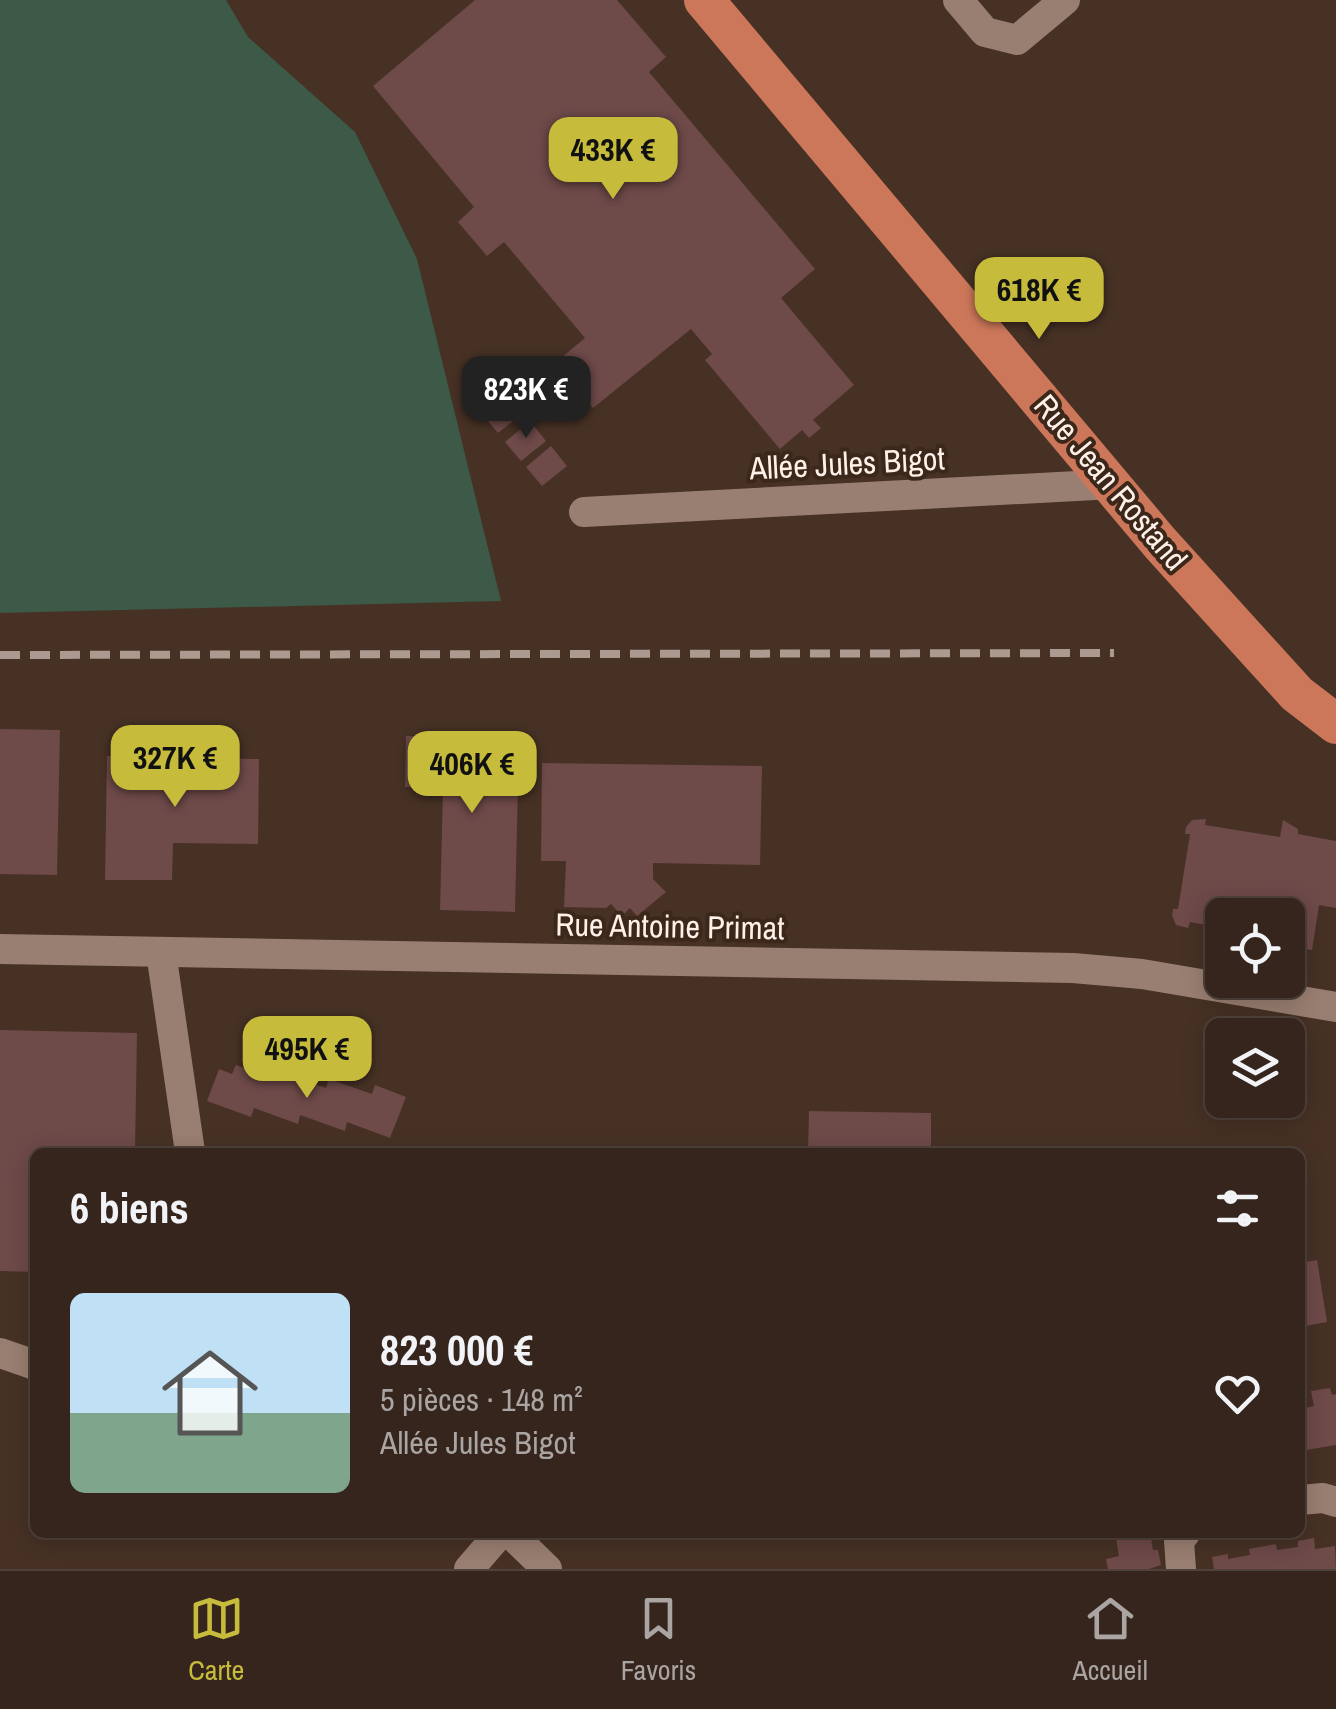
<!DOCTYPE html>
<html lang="fr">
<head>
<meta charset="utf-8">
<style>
	:root { --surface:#35251c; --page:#3d2d25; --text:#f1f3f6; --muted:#aaa5a3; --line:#4f423b; --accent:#c7bb3b }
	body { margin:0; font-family:"Archivo Narrow",sans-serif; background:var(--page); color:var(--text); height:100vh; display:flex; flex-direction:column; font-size:38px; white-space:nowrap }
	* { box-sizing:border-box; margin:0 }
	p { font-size:32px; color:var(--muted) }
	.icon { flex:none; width:55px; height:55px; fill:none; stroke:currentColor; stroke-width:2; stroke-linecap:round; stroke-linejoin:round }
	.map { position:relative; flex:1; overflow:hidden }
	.drawer { position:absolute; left:30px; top:1148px; width:1275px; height:390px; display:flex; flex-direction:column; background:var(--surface); border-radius:15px; box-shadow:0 5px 25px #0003,0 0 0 2px var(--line) }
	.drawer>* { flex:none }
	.tools { position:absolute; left:1205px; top:898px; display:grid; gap:20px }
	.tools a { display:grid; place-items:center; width:100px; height:100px; border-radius:15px; background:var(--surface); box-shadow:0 5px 25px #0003,0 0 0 2px var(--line); font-size:50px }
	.price { position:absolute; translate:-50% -85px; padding:0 22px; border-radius:20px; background:var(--accent); color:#111; font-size:32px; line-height:65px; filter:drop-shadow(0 2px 5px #0008) }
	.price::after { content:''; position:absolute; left:50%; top:60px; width:30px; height:22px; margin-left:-15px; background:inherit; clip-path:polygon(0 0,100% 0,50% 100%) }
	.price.selected { background:#222; color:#fff }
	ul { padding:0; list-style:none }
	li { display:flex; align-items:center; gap:30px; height:250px; padding:0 40px }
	li span { display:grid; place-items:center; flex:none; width:280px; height:200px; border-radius:15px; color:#555 }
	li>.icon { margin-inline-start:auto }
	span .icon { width:120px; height:120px; fill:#fffc; stroke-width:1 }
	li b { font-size:42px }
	h2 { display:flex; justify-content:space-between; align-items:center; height:120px; padding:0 40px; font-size:42px }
	.dock { display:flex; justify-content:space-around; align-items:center; height:140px; border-top:2px solid var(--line); background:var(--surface); font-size:28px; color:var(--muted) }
	.dock a { display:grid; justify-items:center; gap:5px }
	.dock .selected { color:var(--accent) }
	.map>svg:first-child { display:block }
</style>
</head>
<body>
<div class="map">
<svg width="1336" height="1569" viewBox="0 0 1336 1569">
	<rect width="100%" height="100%" fill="#473125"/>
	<path fill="#3d5947" d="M0,0H226L248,37L355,132L417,259L501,601L0,613Z"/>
	<g fill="#6e4a49">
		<path d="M475,0H617L666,57L649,72L815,269L781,298L854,385L813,420L821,428L809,438L802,430L780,449L705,360L712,354L691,329L593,408L555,363L585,338L504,242L487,256L458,222L474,207L373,86Z"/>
		<path d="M507,393L523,413L498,433L482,414Z"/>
		<path d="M530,421L546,441L521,461L505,442Z"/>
		<path d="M551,446L567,466L542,486L526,467Z"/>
		<path d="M0,729L60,730L57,875L0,874Z"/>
		<path d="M406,736L519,739L515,912L440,910L443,788L405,787Z"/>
		<path d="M107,756L259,759L258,844L173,843L172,880H105Z"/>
		<path d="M542,763L762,766L760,865L653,863V879L666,892L637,916L630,908L622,916L611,904L606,908L564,907L566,861H541Z"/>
		<path d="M1206,819L1205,825L1280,837L1283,820L1298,829V834L1336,841V908L1319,905L1312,950L1288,946V915H1222V928L1190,922L1188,928L1176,925L1172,915L1173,909H1178L1190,834H1185L1186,827L1192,820Z"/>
		<path d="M0,1030L137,1033L135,1152H35V1272L0,1271Z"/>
		<path d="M236,1065L278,1081L281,1072L326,1088L329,1079L372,1094L375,1085L406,1097L390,1138L347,1122L345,1131L300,1115L298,1124L254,1108L251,1117L207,1101L219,1069L232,1074Z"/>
		<path d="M809,1111L931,1113V1152H808Z"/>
		<path d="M1317,1260L1327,1322L1300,1327V1263Z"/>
		<path d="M1330,1388L1332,1395L1336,1394V1445L1300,1451V1409L1314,1406L1311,1391Z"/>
		<path d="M1115,1532H1150L1153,1550H1158L1161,1565L1149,1569H1108L1106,1559L1119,1556Z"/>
		<path d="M1314,1538L1315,1549L1335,1546L1336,1569H1214L1212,1557L1228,1554V1559L1250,1555L1249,1549L1276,1544L1277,1550L1298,1547V1541Z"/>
	</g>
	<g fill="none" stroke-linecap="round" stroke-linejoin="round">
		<g stroke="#997f71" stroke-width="30">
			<path d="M958,0L985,32L1017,40L1065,0"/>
			<path d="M584,512L1114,484"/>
			<path d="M0,949L1073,968L1142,974L1336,1007"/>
			<path d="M161,952L190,1152"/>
			<path d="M0,1353L35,1365"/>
			<path d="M1300,1500L1323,1498L1336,1502"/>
			<path d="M509,1532L547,1569"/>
			<path d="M469,1569L501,1532"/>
			<path d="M1181,1569L1179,1541L1186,1532"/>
		</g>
		<path stroke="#cc775a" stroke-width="40" d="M704,0L1160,543L1297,694L1336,724"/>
		<path stroke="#ac9a90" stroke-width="8" stroke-dasharray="20 10" stroke-linecap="butt" d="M0,655L1114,653"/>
	</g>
	<g text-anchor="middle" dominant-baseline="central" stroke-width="8" stroke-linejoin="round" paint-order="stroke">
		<g font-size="32" fill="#fff0e8" stroke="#3c271b">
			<text transform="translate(847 463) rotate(-3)">Allée Jules Bigot</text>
			<text transform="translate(1111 482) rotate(50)">Rue Jean Rostand</text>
			<text transform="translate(670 926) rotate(1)">Rue Antoine Primat</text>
		</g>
	</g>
</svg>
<div class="tools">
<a><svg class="icon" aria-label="locate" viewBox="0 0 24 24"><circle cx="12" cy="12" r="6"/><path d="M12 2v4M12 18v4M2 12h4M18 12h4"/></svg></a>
<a><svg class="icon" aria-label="layers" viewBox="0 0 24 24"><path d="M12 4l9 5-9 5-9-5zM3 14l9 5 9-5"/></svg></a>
</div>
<b class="price" style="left:613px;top:202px">433K €</b>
<b class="price" style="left:1039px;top:342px">618K €</b>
<b class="price selected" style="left:526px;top:441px">823K €</b>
<b class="price" style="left:175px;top:810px">327K €</b>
<b class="price" style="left:472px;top:816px">406K €</b>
<b class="price" style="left:307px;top:1101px">495K €</b>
<section class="drawer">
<h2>6 biens<svg class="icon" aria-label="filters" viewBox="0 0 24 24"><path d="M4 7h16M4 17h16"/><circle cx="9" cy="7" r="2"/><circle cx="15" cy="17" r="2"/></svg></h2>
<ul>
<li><span style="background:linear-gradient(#bfe0f5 60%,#7fa58c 0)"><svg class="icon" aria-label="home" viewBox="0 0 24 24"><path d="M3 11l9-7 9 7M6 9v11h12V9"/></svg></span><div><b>823 000 €</b><p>5 pièces · 148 m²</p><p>Allée Jules Bigot</p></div><svg class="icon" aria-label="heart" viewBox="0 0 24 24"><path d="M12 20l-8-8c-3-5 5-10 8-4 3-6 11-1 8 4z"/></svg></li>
</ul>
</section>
</div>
<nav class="dock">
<a class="selected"><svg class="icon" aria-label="map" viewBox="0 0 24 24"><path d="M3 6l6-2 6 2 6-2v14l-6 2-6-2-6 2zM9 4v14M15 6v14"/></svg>Carte</a>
<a><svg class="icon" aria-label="saved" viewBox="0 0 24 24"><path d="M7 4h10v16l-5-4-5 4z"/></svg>Favoris</a>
<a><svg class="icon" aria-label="home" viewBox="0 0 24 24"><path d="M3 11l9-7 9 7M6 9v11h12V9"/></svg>Accueil</a>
</nav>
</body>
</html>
